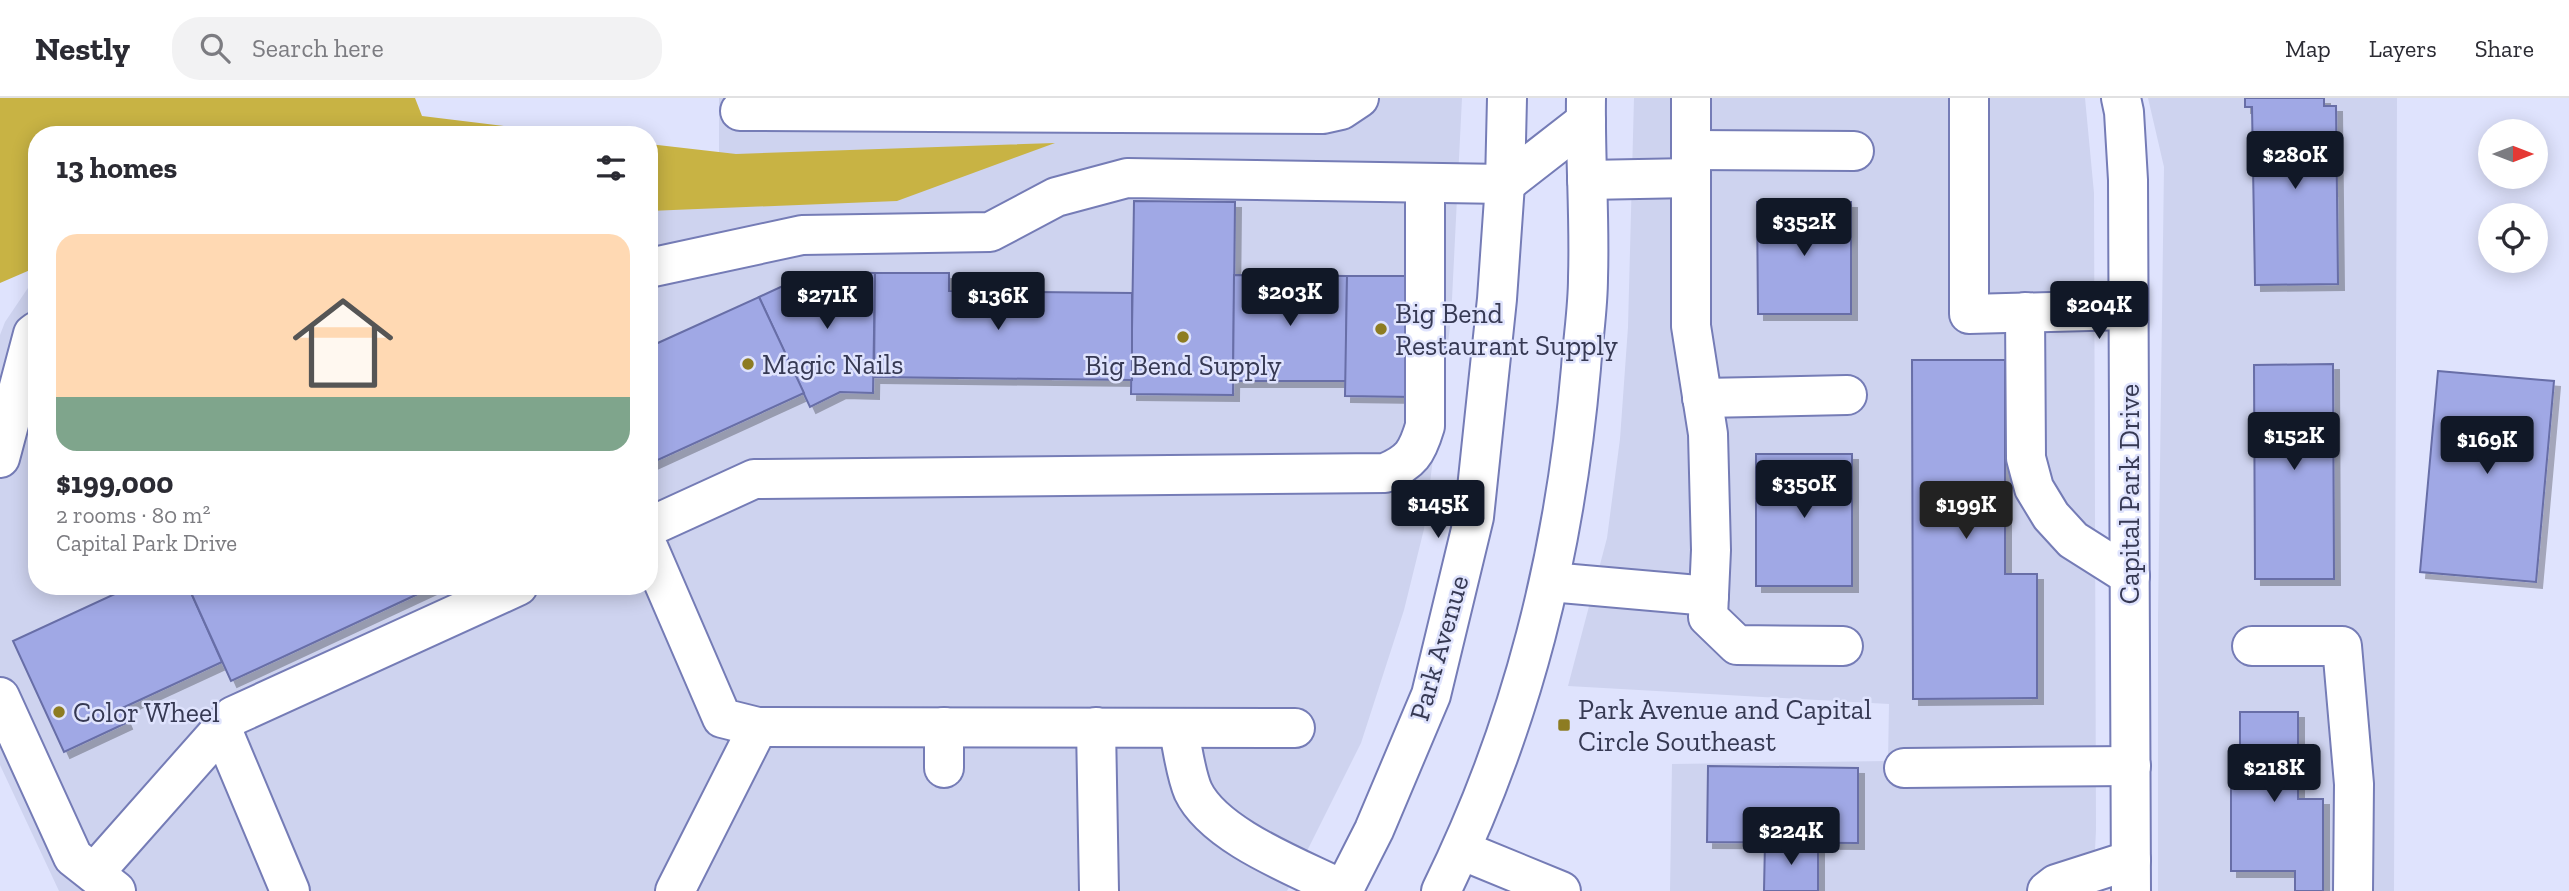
<!DOCTYPE html>
<html lang="en">
<head>
<meta charset="utf-8">
<style>
	:root { --surface:#fff; --page:#f2f2f3; --text:#2b2b33; --muted:#7c7c81; --line:#e1e1e2; --accent:#111827 }
	body { margin:0; font-family:"Zilla Slab",serif; background:var(--page); color:var(--text); height:100vh; display:flex; flex-direction:column; font-size:26px; white-space:nowrap }
	* { box-sizing:border-box; margin:0 }
	p { font-size:23px; color:var(--muted) }
	.icon { flex:none; width:38px; height:38px; fill:none; stroke:currentColor; stroke-width:2; stroke-linecap:round; stroke-linejoin:round }
	.map { position:relative; flex:1; overflow:hidden }
	.details { position:absolute; left:28px; top:28px; width:630px; height:469px; display:flex; flex-direction:column; background:var(--surface); border-radius:28px; box-shadow:0 4px 18px #0003 }
	.details>* { flex:none }
	.needle { width:46px; rotate:90deg }
	.tools { position:absolute; left:2478px; top:21px; display:grid; gap:14px }
	.tools a { display:grid; place-items:center; width:70px; height:70px; border-radius:50%; background:var(--surface); box-shadow:0 4px 18px #0003; font-size:35px }
	.price { position:absolute; translate:-50% -60px; padding:0 16px; border-radius:7px; background:var(--accent); color:#fff; font-size:23px; line-height:46px; filter:drop-shadow(0 2px 4px #0008) }
	.price::after { content:''; position:absolute; left:50%; top:42px; width:21px; height:16px; margin-left:-10px; background:inherit; clip-path:polygon(0 0,100% 0,50% 100%) }
	.price.active { background:#222; color:#fff }
	ul { padding:0; list-style:none }
	li { display:grid; align-content:center; gap:14px; height:371px; padding:0 28px }
	li span { display:grid; place-items:center; height:217px; border-radius:21px; color:#555 }
	li>.icon { margin-inline-start:auto }
	span .icon { width:126px; height:126px; fill:#fffc; stroke-width:1 }
	li b { font-size:30px }
	h2 { display:flex; justify-content:space-between; align-items:center; height:84px; padding:0 28px; font-size:30px }
	header { display:flex; align-items:center; gap:42px; box-sizing:border-box; height:98px; padding:0 35px; background:var(--surface); border-bottom:2px solid var(--line) }
	header strong { font-size:33px }
	nav { display:flex; gap:38px; margin-inline-start:auto; font-size:24px }
	.search { width:490px; height:63px; background:var(--page); display:flex; align-items:center; gap:18px; box-sizing:border-box; padding:0 24px; border-radius:28px; color:var(--muted); font-size:26px }
	.map>svg:first-child { display:block }
</style>
</head>
<body>
<header>
<strong>Nestly</strong>
<div class="search"><svg class="icon" aria-label="search" viewBox="0 0 24 24"><circle cx="10" cy="10" r="6"/><path d="M15 15l6 6"/></svg>Search here</div>
<nav><a>Map</a><a>Layers</a><a>Share</a></nav>
</header>
<div class="map">
<svg width="2569" height="793" viewBox="0 0 2569 793">
	<defs>
		<filter id="shadow"><feDropShadow dx="6" dy="6" stdDeviation="0" flood-color="#0004"/></filter>
	</defs>
	<rect width="100%" height="100%" fill="#dfe3fd"/>
	<g fill="#ced3ef">
		<path d="M719,0H1462L1451,221L1424,431L1404,512L1361,645L1287,793H59L0,667V237L5,224L34,181L37,180V488H649V101L719,93Z"/>
		<path d="M1634,0H2085L2094,95L2096,732L2093,793H1670L1672,666L1888,663L1889,606L1568,588L1607,440L1620,341L1628,229Z"/>
		<path d="M2148,0H2397L2394,793H2158V519L2164,69Z"/>
	</g>
	<g fill="#c8b344">
		<path d="M0,0H415L422,18L576,37H37V169L0,185Z"/>
		<path d="M1055,45L897,103L649,113V46L736,56Z"/>
	</g>
	<g fill="#a0a8e5" stroke="#676ea7" stroke-width="2" filter="url(#shadow)">
		<path d="M2245,0H2324V8H2336L2338,186L2255,187L2252,9H2245Z"/>
		<path d="M1134,103L1235,104L1233,297L1131,296Z"/>
		<path d="M1757,104H1851V216H1758Z"/>
		<path d="M813,174L875,175L873,295L840,294L810,309L759,199Z"/>
		<path d="M875,175H949V193L1132,195V282L874,279Z"/>
		<path d="M1234,177L1347,178L1346,283H1233Z"/>
		<path d="M1347,178H1415L1414,299L1345,298Z"/>
		<path d="M759,199L804,295L649,366V249Z"/>
		<path d="M1912,262H2005V476H2037V600L1913,601Z"/>
		<path d="M2333,266L2334,481H2255L2254,267Z"/>
		<path d="M2438,273L2554,283L2536,484L2420,474Z"/>
		<rect x="1756" y="356" width="96" height="132"/>
		<path d="M132,488H188L222,564L120,611L126,625L64,654L13,543Z"/>
		<path d="M188,488H435L231,583Z"/>
		<path d="M2240,614H2298V701H2323V793H2295V773H2231V669H2240Z"/>
		<path d="M1708,668L1858,670V745L1707,744Z"/>
		<path d="M1765,744H1818V793H1764Z"/>
	</g>
	<g fill="none" stroke-linecap="round" stroke-linejoin="round">
		<defs>
			<g id="minor">
				<path d="M1691,0V228L1708,336L1711,452L1708,519L1737,547L1843,548"/>
				<path d="M1969,0V216L2128,212"/>
				<path d="M2121,0L2124,14L2128,82L2131,793"/>
				<path d="M740,13L1323,16L1341,12L1359,0"/>
				<path d="M1691,52L1854,53"/>
				<path d="M1587,82L1691,80"/>
				<path d="M649,170L802,137L990,134L1056,99L1127,80L1505,86"/>
				<path d="M2025,214L2026,360L2034,390L2051,418L2073,442L2130,478"/>
				<path d="M1702,300L1847,297"/>
				<path d="M0,360L33,236L37,233"/>
				<path d="M649,429L754,381L1385,375C1411,364 1417,355 1425,328V85"/>
				<path d="M649,451L722,620L758,629L1295,630"/>
				<path d="M1550,484L1709,498"/>
				<path d="M2252,548H2342L2354,686L2353,793"/>
				<path d="M0,599L73,759L116,793"/>
				<path d="M944,629V670"/>
				<path d="M1096,629L1099,793"/>
				<path d="M1178,630C1183,650 1185,674 1193,693C1215,739 1300,770 1343,792"/>
				<path d="M222,631L290,793"/>
				<path d="M1904,670L2131,668"/>
				<path d="M1461,752L1561,793"/>
				<path d="M94,775L233,618L518,488"/>
				<path d="M675,793L758,629"/>
				<path d="M2047,793L2056,786L2131,762"/>
			</g>
			<g id="major">
				<path d="M1505,86L1586,23"/>
				<path d="M1343,793L1374,732L1431,597L1474,419L1497,201L1505,86L1507,0"/>
				<path d="M1441,793C1523,626 1565,454 1581,270C1583,240 1588,210 1588,180C1590,120 1585,60 1586,0"/>
			</g>
		</defs>
		<use href="#minor" stroke="#757cb6" stroke-width="42"/>
		<use href="#major" stroke="#757cb6" stroke-width="42"/>
		<use href="#minor" stroke="#fff" stroke-width="38"/>
		<use href="#major" stroke="#fff" stroke-width="38"/>
	</g>
	<g fill="#8d7c22" stroke="#dfe3fd" stroke-width="2.5">
		<circle cx="1381" cy="231" r="7"/>
		<circle cx="1183" cy="239" r="7"/>
		<circle cx="748" cy="266" r="7"/>
		<circle cx="59" cy="614" r="7"/>
		<rect x="1557" y="620" width="14" height="14" rx="3.5"/>
	</g>
	<g text-anchor="middle" dominant-baseline="central" stroke-width="5" stroke-linejoin="round" paint-order="stroke">
		<g font-size="28" fill="#363953" stroke="#dfe3fd" text-anchor="start">
			<text x="1395" y="215">Big Bend<tspan x="1395" dy="32">Restaurant Supply</tspan></text>
			<text x="762" y="266">Magic Nails</text>
			<text x="1183" y="267" text-anchor="middle">Big Bend Supply</text>
			<text x="1578" y="611">Park Avenue and Capital<tspan x="1578" dy="32">Circle Southeast</tspan></text>
			<text x="73" y="614">Color Wheel</text>
		</g>
		<g font-size="28" fill="#363953" stroke="#dfe3fd">
			<text transform="translate(2129 396) rotate(-90)">Capital Park Drive</text>
			<text transform="translate(1439 550) rotate(-74)">Park Avenue</text>
		</g>
	</g>
</svg>
<div class="tools">
<a><svg class="needle" viewBox="-14 -14 28 28"><path d="M0-13l5 13h-10z" fill="#e53935"/><path d="M0 13l5-13h-10z" fill="#7c7c81"/></svg></a>
<a><svg class="icon" aria-label="locate" viewBox="0 0 24 24"><circle cx="12" cy="12" r="6"/><path d="M12 2v4M12 18v4M2 12h4M18 12h4"/></svg></a>
</div>
<b class="price" style="left:2295px;top:93px">$280K</b>
<b class="price" style="left:1804px;top:160px">$352K</b>
<b class="price" style="left:1290px;top:230px">$203K</b>
<b class="price" style="left:827px;top:233px">$271K</b>
<b class="price" style="left:998px;top:234px">$136K</b>
<b class="price" style="left:2099px;top:243px">$204K</b>
<b class="price" style="left:2294px;top:374px">$152K</b>
<b class="price" style="left:2487px;top:378px">$169K</b>
<b class="price" style="left:1804px;top:422px">$350K</b>
<b class="price" style="left:1438px;top:442px">$145K</b>
<b class="price active" style="left:1966px;top:443px">$199K</b>
<b class="price" style="left:2274px;top:706px">$218K</b>
<b class="price" style="left:1791px;top:769px">$224K</b>
<section class="details">
<h2>13 homes<svg class="icon" aria-label="filters" viewBox="0 0 24 24"><path d="M4 7h16M4 17h16"/><circle cx="9" cy="7" r="2"/><circle cx="15" cy="17" r="2"/></svg></h2>
<ul>
<li><span style="background:linear-gradient(#ffd9b3 75%,#7fa58c 0)"><svg class="icon" aria-label="home" viewBox="0 0 24 24"><path d="M3 11l9-7 9 7M6 9v11h12V9"/></svg></span><div><b>$199,000</b><p>2 rooms · 80 m²</p><p>Capital Park Drive</p></div></li>
</ul>
</section>
</div>
</body>
</html>
